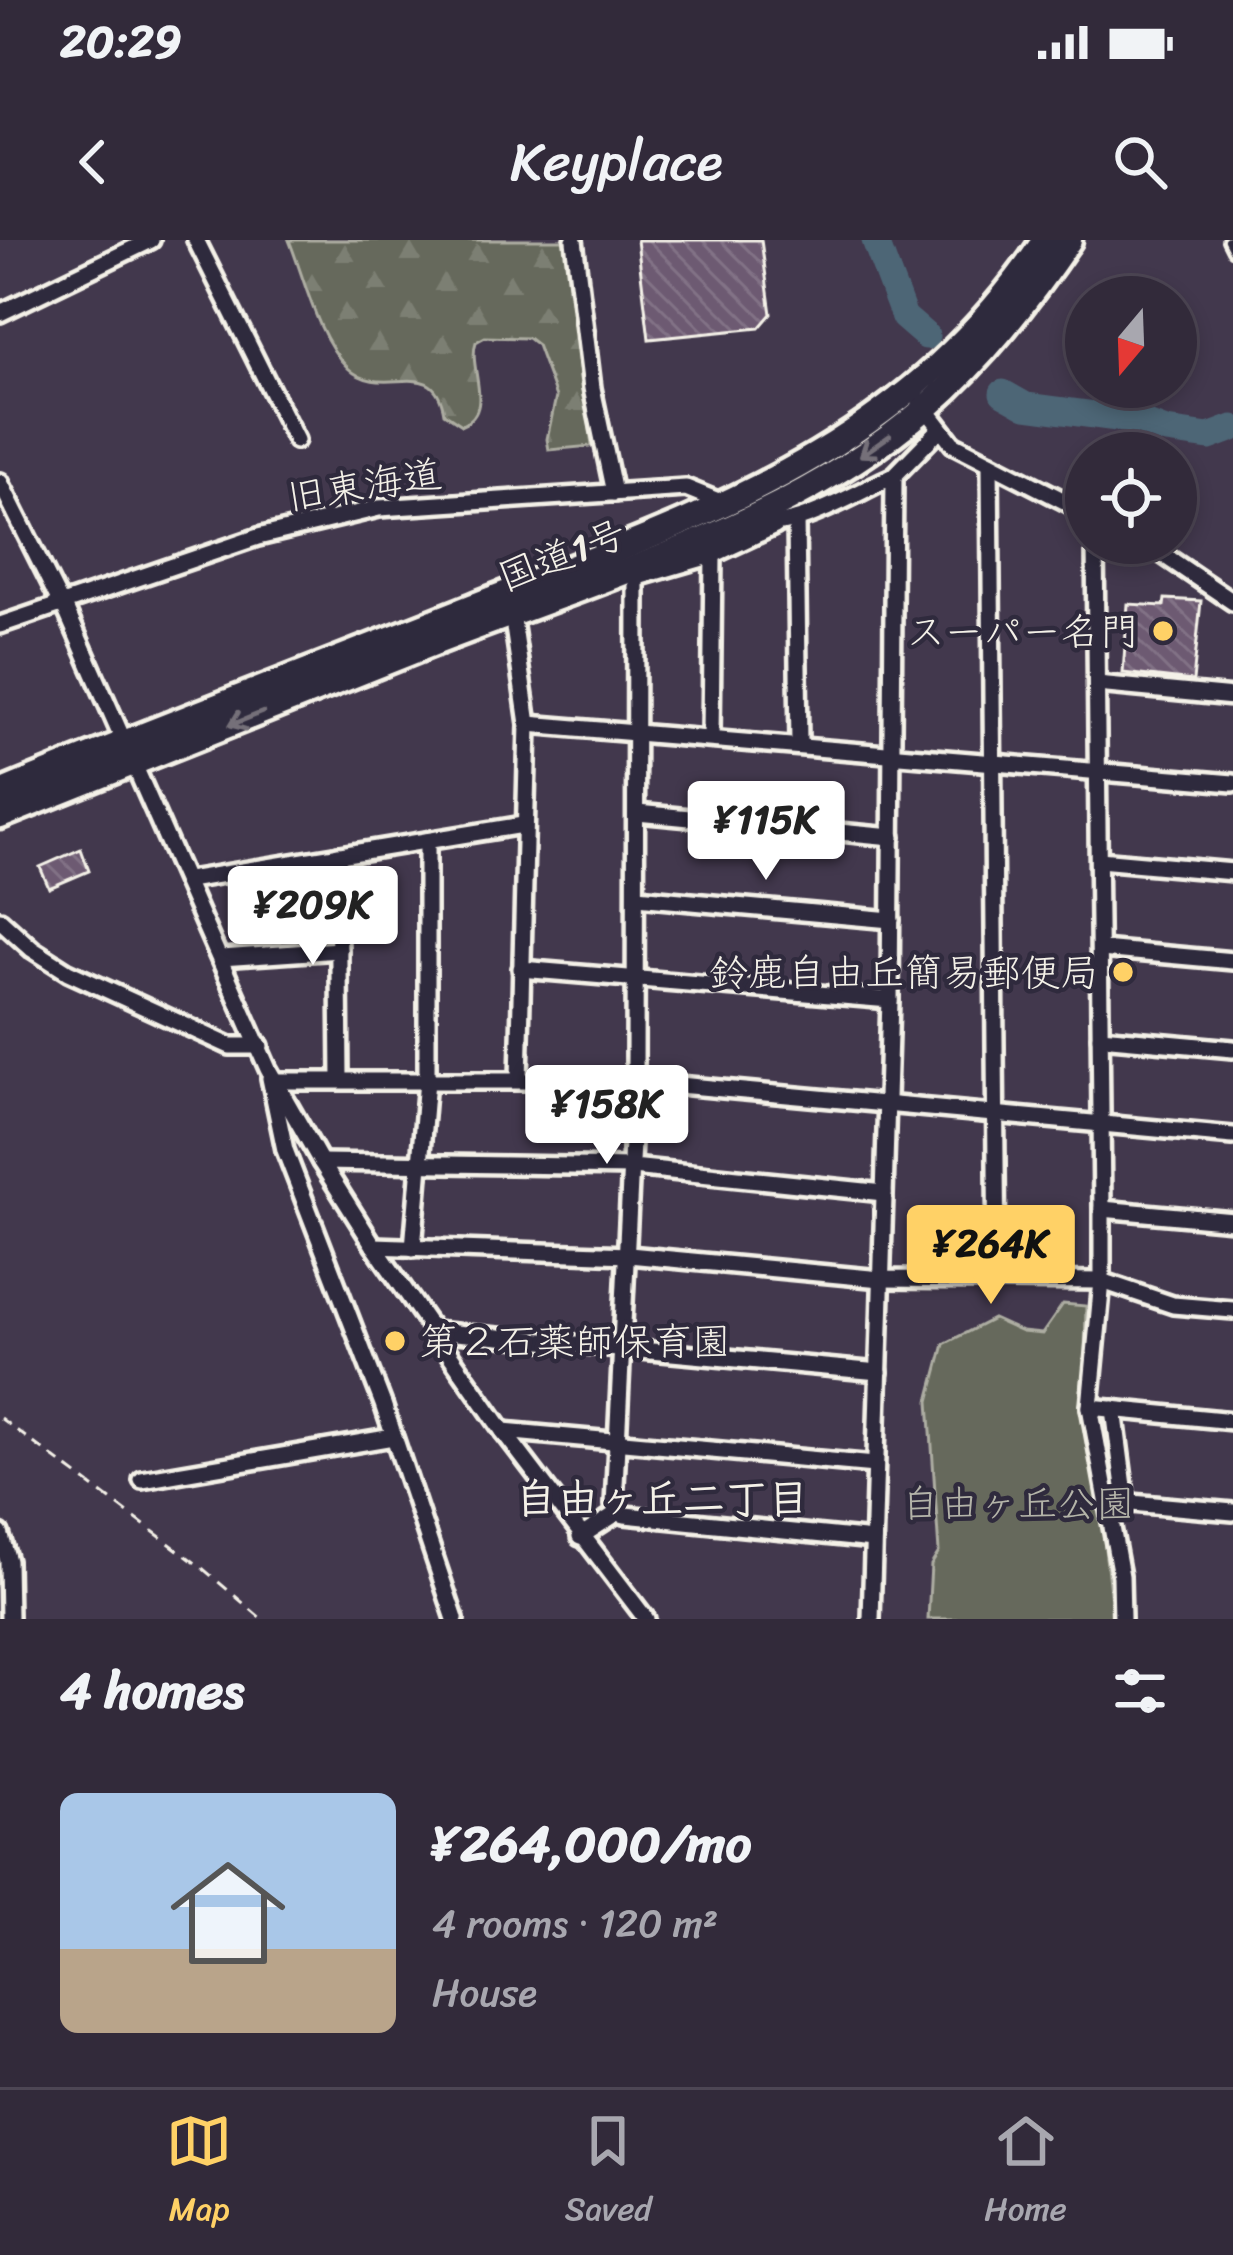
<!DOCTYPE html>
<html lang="en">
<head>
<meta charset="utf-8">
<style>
	:root { --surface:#322a3a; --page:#3d3645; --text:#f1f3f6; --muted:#a8a7af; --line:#4d4654; --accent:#ffd166 }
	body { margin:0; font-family:Sriracha,"Klee One",sans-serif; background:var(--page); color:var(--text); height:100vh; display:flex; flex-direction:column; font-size:45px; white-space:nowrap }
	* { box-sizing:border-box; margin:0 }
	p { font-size:39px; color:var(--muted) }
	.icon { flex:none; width:66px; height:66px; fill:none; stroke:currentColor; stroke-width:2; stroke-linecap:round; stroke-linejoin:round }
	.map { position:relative; height:1379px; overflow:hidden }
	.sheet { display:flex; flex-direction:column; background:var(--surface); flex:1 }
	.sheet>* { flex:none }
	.needle { width:78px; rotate:199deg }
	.tools { position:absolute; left:1065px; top:36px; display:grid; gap:24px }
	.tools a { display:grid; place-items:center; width:132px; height:132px; border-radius:50%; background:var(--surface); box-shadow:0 6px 18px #0003,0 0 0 3px var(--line); font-size:60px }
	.price { position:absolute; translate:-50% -102px; padding:0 27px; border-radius:12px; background:#fff; color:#222; font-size:39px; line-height:78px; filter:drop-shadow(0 3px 6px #0008) }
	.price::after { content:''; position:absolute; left:50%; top:72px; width:36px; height:27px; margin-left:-18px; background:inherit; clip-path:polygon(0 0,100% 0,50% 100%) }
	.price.on { background:var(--accent); color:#111 }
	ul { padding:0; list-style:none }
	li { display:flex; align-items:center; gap:36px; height:300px; padding:0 60px }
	li span { display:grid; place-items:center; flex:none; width:336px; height:240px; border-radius:18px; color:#555 }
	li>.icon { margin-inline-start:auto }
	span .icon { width:144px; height:144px; fill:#fffc; stroke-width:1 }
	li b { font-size:51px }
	h2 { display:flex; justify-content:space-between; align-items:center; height:144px; padding:0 60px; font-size:51px }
	.status { display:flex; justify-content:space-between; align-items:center; height:84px; padding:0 60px; background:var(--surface); direction:ltr }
	.status svg { height:33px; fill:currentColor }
	header { display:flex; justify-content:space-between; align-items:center; height:156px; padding:0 60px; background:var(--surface); font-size:54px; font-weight:600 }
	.tabs { display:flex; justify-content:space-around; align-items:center; height:168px; border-top:3px solid var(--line); background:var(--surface); font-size:33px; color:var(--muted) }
	.tabs a { display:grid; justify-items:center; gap:6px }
	.tabs .on { color:var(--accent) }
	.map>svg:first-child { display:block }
</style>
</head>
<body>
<div class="status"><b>20:29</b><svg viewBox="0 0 49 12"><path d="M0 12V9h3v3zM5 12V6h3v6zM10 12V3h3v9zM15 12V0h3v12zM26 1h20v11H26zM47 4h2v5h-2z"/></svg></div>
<header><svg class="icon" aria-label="back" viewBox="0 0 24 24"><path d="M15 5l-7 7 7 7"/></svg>Keyplace<svg class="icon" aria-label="search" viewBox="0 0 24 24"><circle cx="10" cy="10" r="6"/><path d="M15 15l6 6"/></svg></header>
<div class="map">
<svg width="1233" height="1379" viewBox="0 0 1233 1379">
	<defs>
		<pattern id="forest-firs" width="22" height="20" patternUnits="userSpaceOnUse" patternTransform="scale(3)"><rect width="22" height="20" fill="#66695b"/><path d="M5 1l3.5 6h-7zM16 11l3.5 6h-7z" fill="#7c7f73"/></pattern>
		<pattern id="building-back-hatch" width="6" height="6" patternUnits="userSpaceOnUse" patternTransform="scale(3)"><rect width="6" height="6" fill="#6d5a72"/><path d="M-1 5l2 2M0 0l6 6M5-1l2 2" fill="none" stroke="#827286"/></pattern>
	</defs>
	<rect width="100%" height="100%" fill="#42384d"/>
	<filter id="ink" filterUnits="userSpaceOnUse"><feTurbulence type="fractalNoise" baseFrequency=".00833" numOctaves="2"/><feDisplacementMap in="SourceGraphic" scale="24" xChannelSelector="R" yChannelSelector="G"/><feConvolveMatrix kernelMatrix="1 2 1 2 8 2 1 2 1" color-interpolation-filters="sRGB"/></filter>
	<g filter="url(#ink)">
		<path fill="url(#forest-firs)" stroke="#adada2" stroke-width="3" d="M289,0H567L592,206L549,210L547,199L556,157L537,105L528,98L485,97L476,102C467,127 496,171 462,185L444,173C434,112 383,162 348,128C317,97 305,40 289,0Z"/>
		<path fill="#66695b" stroke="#adada2" stroke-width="3" d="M1063,1064L1086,1066L1084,1166L1092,1193L1113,1379H928L931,1325L939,1312L929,1161L944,1104L993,1079L1022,1092L1042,1094Z"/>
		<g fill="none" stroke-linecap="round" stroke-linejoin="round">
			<g stroke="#4d6676" stroke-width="27">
				<path d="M875,0L904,77L926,96"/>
				<path d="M1003,153L1026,166L1140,181L1166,191L1209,197L1233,188"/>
			</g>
		</g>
		<g fill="url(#building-back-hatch)" stroke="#f4f1e8" stroke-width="3">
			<path d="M637,0H761L771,74L759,88L649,99Z"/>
			<path d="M1165,359L1201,361L1193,441L1123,433L1128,364L1164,366Z"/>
			<path d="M81,609L89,631L49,648L40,627Z"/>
		</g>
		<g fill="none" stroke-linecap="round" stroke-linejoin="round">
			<defs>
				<path id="service" d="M1228,0L1233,10"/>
				<g id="minor">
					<path d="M196,0L296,200"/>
					<path d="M574,0L592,148L614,253"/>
					<path d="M0,73L151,0"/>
					<path d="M920,161L953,204L1086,272"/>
					<path d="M990,223L997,1041"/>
					<path d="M0,242L61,364"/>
					<path d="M746,280C787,298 855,252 894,236"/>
					<path d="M796,280L799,504"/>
					<path d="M1095,303L1102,969V1041L1090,1167L1121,1336L1122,1379"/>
					<path d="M1146,303L1233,362"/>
					<path d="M641,336L713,315L775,286"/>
					<path d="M636,338L635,841L614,1265L617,1273L625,1275L873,1300"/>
					<path d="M63,363L268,829L321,922L374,1006L503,1191L646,1379"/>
					<path d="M512,373L528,484L519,840"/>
					<path d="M0,385L258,297L379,268L686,248L728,265"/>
					<path d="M1097,444L1233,457"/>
					<path d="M528,484L1233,543"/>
					<path d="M711,497L713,315"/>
					<path d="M637,573L892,597"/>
					<path d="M338,615L340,840"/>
					<path d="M1099,620L1233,632"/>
					<path d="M188,640L523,585"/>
					<path d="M637,657L891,680"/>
					<path d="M0,680L32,709L68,732L230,806H260"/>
					<path d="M1101,709L1233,721"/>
					<path d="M221,718L339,710"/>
					<path d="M521,729L890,760"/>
					<path d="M1100,797L1233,809"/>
					<path d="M270,838L285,910L383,1164L455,1379"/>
					<path d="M275,841H635L1233,896"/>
					<path d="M321,922L632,927L884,953"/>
					<path d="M1102,969L1233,981"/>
					<path d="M374,1006L629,1015L881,1039L1102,1041L1173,1065L1233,1070"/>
					<path d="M413,1008L427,840V601"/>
					<path d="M434,1091L879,1132"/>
					<path d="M1090,1167L1233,1181"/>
					<path d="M1114,1169L1126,1262"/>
					<path d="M503,1191L875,1225"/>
					<path d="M142,1240L393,1197"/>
					<path d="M1109,1261L1233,1272"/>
					<path d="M0,1293L8,1321L9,1379"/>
					<path d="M580,1297L617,1273"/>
					<path d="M871,1379L890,760L894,236L939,190"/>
				</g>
				<g id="trunk">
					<path d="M0,553C157,488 316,429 474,366C701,276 902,214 1045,0"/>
					<path d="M0,576C144,520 287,461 431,404C596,340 793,284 928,166C983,118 1028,60 1069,0"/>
				</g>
			</defs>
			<use href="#service" stroke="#f4f1e8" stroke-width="16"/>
			<use href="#minor" stroke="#f4f1e8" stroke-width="24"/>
			<use href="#trunk" stroke="#f4f1e8" stroke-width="33"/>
			<path stroke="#f4f1e8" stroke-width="3" stroke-dasharray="12 9" stroke-linecap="butt" d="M0,1178L201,1327L262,1379"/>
			<use href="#service" stroke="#2f2a3d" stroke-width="8"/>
			<use href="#minor" stroke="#2f2a3d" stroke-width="15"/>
			<use href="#trunk" stroke="#2f2a3d" stroke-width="24"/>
		</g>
		<defs><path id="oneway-shaft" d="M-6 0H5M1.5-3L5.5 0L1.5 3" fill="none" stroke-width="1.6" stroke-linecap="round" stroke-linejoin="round" transform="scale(3)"/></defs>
		<g stroke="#747079">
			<use href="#oneway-shaft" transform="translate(875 206) rotate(145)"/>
			<use href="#oneway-shaft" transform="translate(246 479) rotate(158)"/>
		</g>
	</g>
	<g fill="#ffd166" stroke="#2f2a3d" stroke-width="4.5">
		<circle cx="1163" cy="391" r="12"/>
		<circle cx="1123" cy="732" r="12"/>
		<circle cx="395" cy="1101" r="12"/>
	</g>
	<g text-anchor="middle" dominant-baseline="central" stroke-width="9" stroke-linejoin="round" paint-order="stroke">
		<g font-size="39" fill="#f4f1e8" stroke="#2f2a3d">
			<text transform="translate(364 245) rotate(-9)">旧東海道</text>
			<text transform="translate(562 315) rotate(-21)">国道1号</text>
		</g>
		<g font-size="39" fill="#f4f1e8" stroke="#2f2a3d" text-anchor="end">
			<text x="1139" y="391">スーパー名門</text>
			<text x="1099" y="732">鈴鹿自由丘簡易郵便局</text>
			<text x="419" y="1101" text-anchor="start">第２石薬師保育園</text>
		</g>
		<g font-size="39" fill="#b4b4a9" stroke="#2f2a3d">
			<text x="1018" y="1263">自由ヶ丘公園</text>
		</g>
		<g font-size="42" font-weight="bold" fill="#f4f1e8" stroke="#2f2a3d">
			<text x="662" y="1259">自由ヶ丘二丁目</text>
		</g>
	</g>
</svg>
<div class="tools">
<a><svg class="needle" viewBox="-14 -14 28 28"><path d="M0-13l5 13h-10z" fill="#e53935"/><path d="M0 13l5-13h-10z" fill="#a8a7af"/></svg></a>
<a><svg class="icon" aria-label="locate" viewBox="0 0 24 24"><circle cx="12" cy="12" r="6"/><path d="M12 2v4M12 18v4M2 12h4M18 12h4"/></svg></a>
</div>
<b class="price" style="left:766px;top:643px">¥115K</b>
<b class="price" style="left:313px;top:728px">¥209K</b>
<b class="price" style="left:607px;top:927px">¥158K</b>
<b class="price on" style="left:991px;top:1067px">¥264K</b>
</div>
<section class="sheet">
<h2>4 homes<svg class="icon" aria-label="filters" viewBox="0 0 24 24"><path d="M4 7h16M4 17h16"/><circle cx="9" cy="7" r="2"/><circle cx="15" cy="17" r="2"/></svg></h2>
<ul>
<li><span style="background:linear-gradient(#a9c7e8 65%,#b9a48a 0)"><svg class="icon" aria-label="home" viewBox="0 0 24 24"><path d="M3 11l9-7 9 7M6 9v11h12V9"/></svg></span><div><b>¥264,000/mo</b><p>4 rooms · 120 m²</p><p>House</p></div></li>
</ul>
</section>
<nav class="tabs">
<a class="on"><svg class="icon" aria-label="map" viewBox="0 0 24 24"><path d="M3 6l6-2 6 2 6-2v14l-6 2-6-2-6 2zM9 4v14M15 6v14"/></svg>Map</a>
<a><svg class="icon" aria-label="saved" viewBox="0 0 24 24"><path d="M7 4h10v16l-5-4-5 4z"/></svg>Saved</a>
<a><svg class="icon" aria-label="home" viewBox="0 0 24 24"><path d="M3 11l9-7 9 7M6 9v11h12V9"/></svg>Home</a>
</nav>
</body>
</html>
